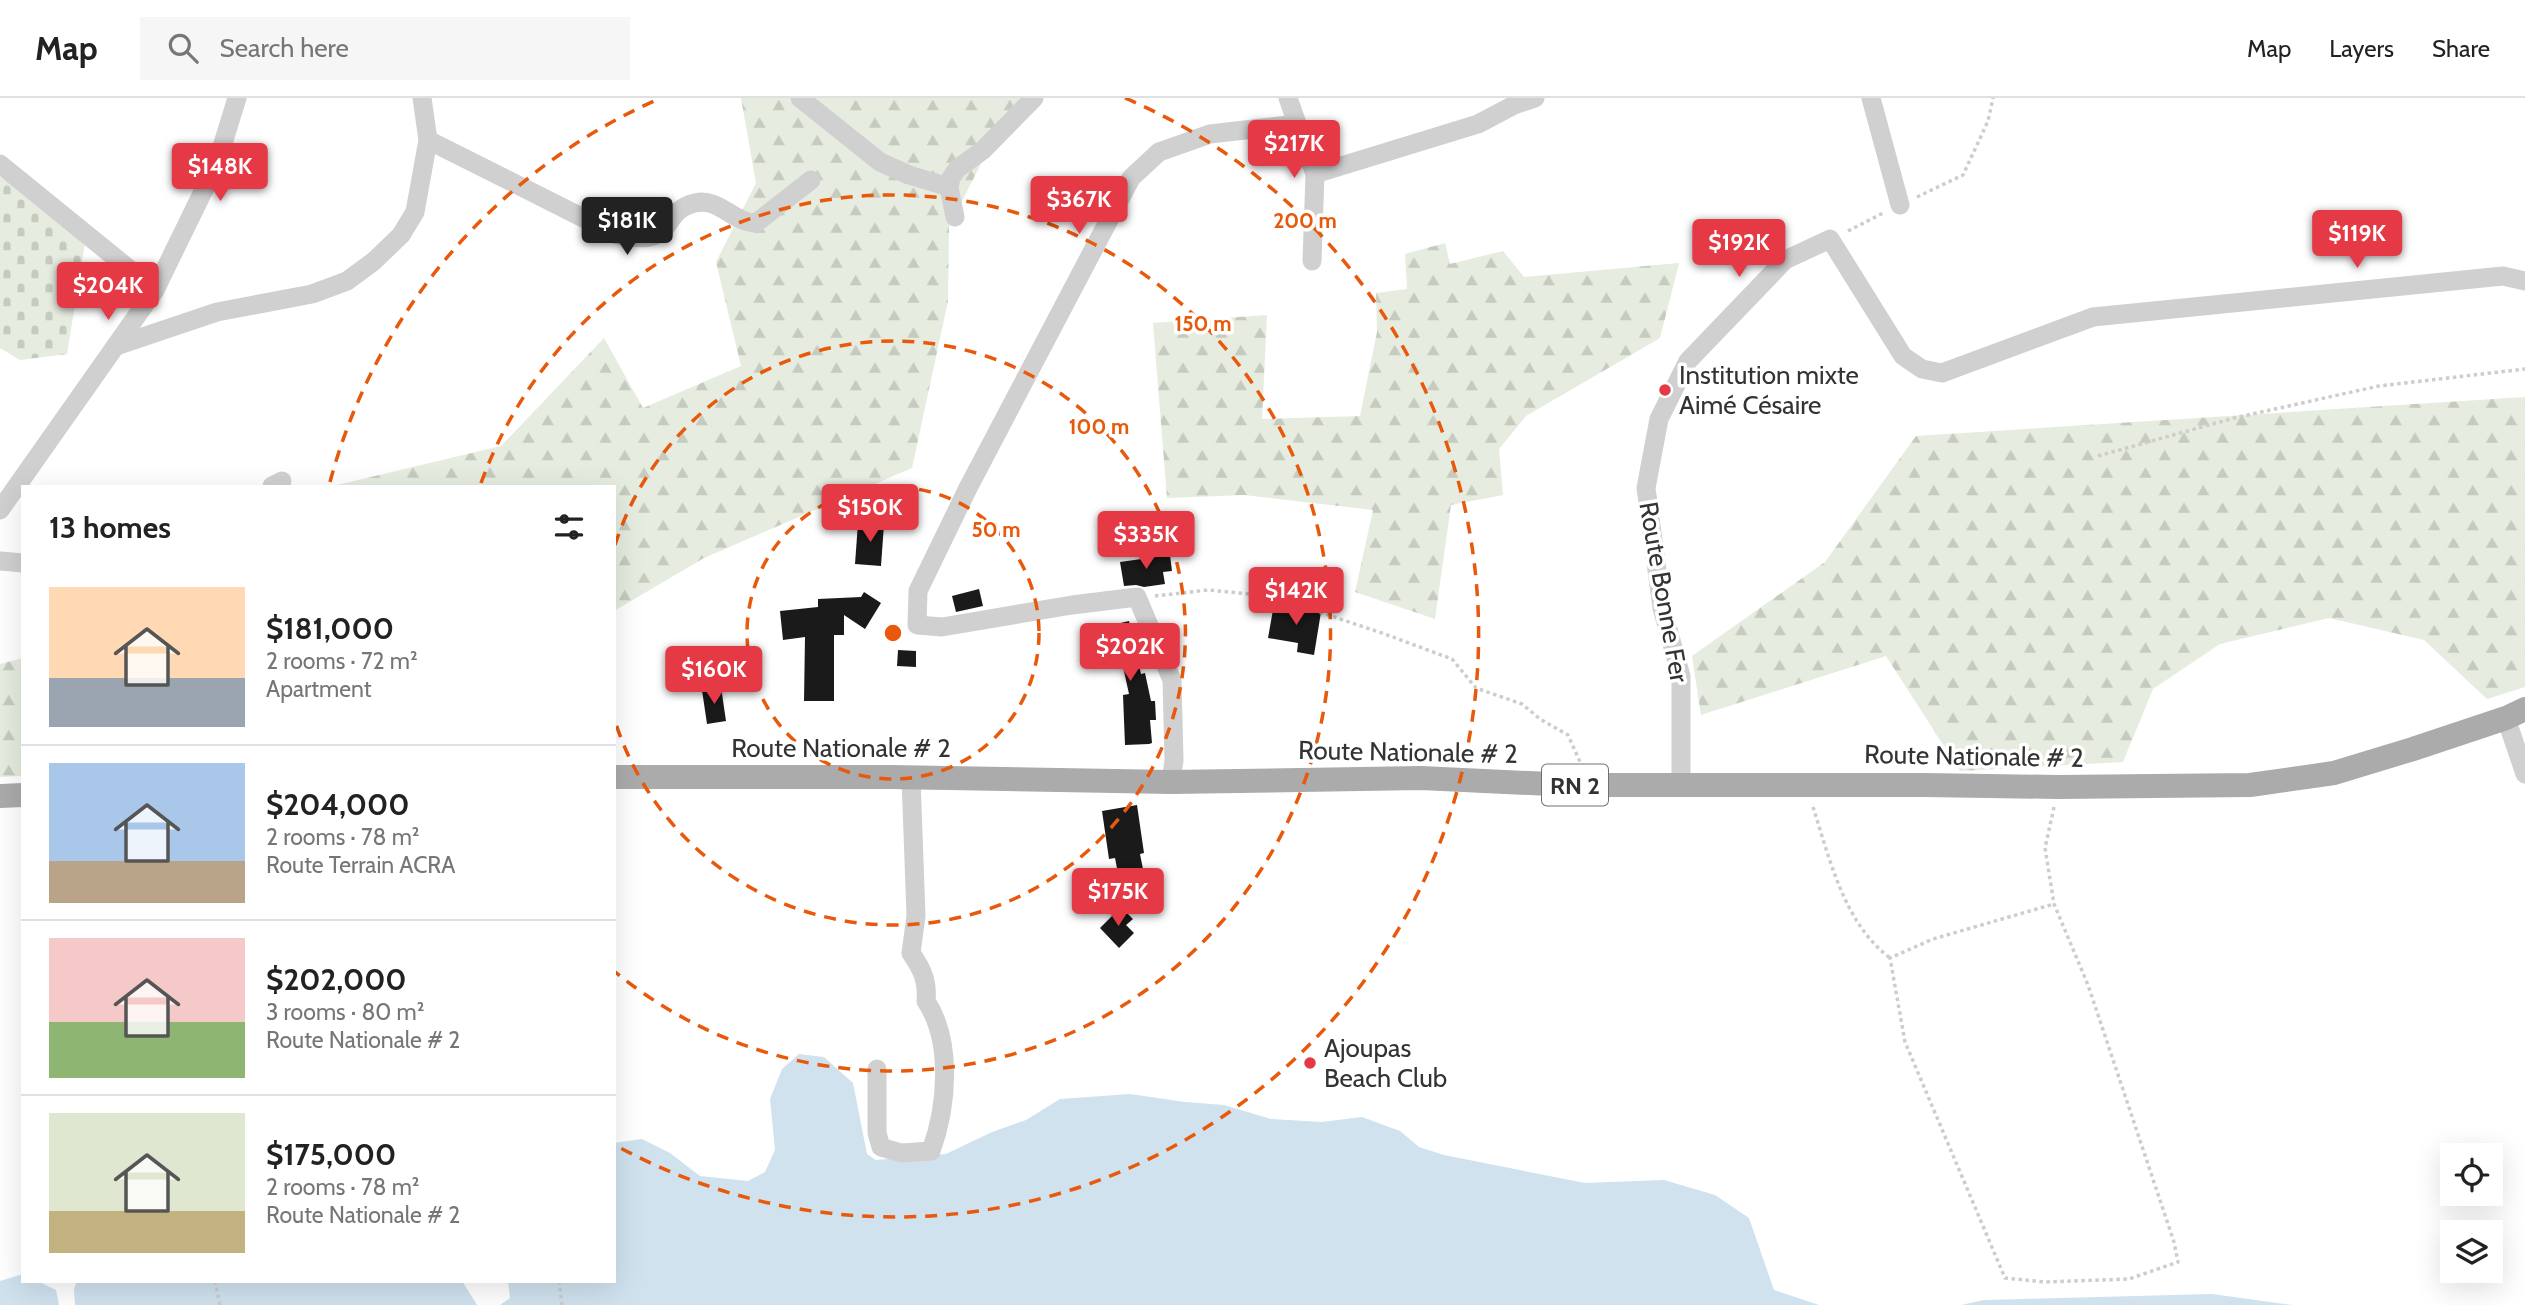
<!DOCTYPE html>
<html lang="en">
<head>
<meta charset="utf-8">
<style>
	:root { --surface:#fff; --page:#f6f6f6; --text:#222; --muted:#767676; --line:#e0e0e0; --accent:#e63946 }
	body { margin:0; font-family:Cabin,sans-serif; background:var(--page); color:var(--text); height:100vh; display:flex; flex-direction:column; font-size:26px; white-space:nowrap }
	* { box-sizing:border-box; margin:0 }
	p { font-size:23px; color:var(--muted) }
	.icon { flex:none; width:38px; height:38px; fill:none; stroke:currentColor; stroke-width:2; stroke-linecap:round; stroke-linejoin:round }
	.map { position:relative; flex:1; overflow:hidden }
	.details { position:absolute; left:21px; top:387px; width:595px; height:798px; display:flex; flex-direction:column; background:var(--surface); border-radius:0px; box-shadow:0 7px 28px #0002 }
	.details>* { flex:none }
	.tools { position:absolute; left:2440px; top:1045px; display:grid; gap:14px }
	.tools a { display:grid; place-items:center; width:63px; height:63px; border-radius:0px; background:var(--surface); box-shadow:0 7px 28px #0002; font-size:35px }
	.price { position:absolute; translate:-50% -60px; padding:0 16px; border-radius:7px; background:var(--accent); color:#fff; font-size:23px; line-height:46px; filter:drop-shadow(0 2px 4px #0008) }
	.price::after { content:''; position:absolute; left:50%; top:42px; width:21px; height:16px; margin-left:-10px; background:inherit; clip-path:polygon(0 0,100% 0,50% 100%) }
	.price.selected { background:#222; color:#fff }
	ul { padding:0; list-style:none }
	li { display:flex; align-items:center; gap:21px; height:175px; padding:0 28px }
	li+li { border-top:2px solid var(--line) }
	li span { display:grid; place-items:center; flex:none; width:196px; height:140px; border-radius:0px; color:#555 }
	li>.icon { margin-inline-start:auto }
	span .icon { width:84px; height:84px; fill:#fffc; stroke-width:1 }
	li b { font-size:30px }
	h2 { display:flex; justify-content:space-between; align-items:center; height:84px; padding:0 28px; font-size:30px }
	header { display:flex; align-items:center; gap:42px; box-sizing:border-box; height:98px; padding:0 35px; background:var(--surface); border-bottom:2px solid var(--line) }
	header strong { font-size:33px }
	nav { display:flex; gap:38px; margin-inline-start:auto; font-size:24px }
	.search { width:490px; height:63px; background:var(--page); display:flex; align-items:center; gap:18px; box-sizing:border-box; padding:0 24px; border-radius:0px; color:var(--muted); font-size:26px }
	.map>svg:first-child { display:block }
</style>
</head>
<body>
<header>
<strong>Map</strong>
<div class="search"><svg class="icon" aria-label="search" viewBox="0 0 24 24"><circle cx="10" cy="10" r="6"/><path d="M15 15l6 6"/></svg>Search here</div>
<nav><a>Map</a><a>Layers</a><a>Share</a></nav>
</header>
<div class="map">
<svg width="2525" height="1207" viewBox="0 0 2525 1207">
	<defs>
		<pattern id="forest-firs" width="22" height="20" patternUnits="userSpaceOnUse" patternTransform="scale(1.75)"><rect width="22" height="20" fill="#e6ecdf"/><path d="M5 1l3.5 6h-7zM16 11l3.5 6h-7z" fill="#c6cbc0"/></pattern>
		<pattern id="cemetery-stones" width="16" height="16" patternUnits="userSpaceOnUse" patternTransform="scale(1.75)"><rect width="16" height="16" fill="#e6ecdf"/><path d="M2 7V4a2 2 0 0 1 4 0v3zM10 15v-3a2 2 0 0 1 4 0v3z" fill="#c6cbc0"/></pattern>
	</defs>
	<rect width="100%" height="100%" fill="#fff"/>
	<g fill="url(#forest-firs)">
		<path d="M741,0H1024L994,40L949,129L948,203L912,370L704,460L614,513V388H333L501,348L604,240L643,310L741,268L716,164L756,85Z"/>
		<path d="M1445,145L1450,166L1503,153L1524,179L1679,165L1660,240L1526,318L1499,351L1503,397L1451,407L1435,521L1355,494L1373,412L1244,397L1167,400L1153,225L1267,217L1262,321L1360,318L1377,234L1376,195L1407,191L1405,156Z"/>
		<path d="M2525,299V589L2487,601L2424,542L2329,520L2220,546L2153,591L2123,664L1960,673L1886,558L1701,617L1692,558L1825,464L1916,338Z"/>
		<path d="M23,560V678L0,679V566Z"/>
	</g>
	<path fill="url(#cemetery-stones)" d="M0,79L32,99L85,145L67,256L20,262L0,250Z"/>
	<g fill="#cfe2ee">
		<path d="M799,956L824,959L853,985L867,1056L876,1062L946,1056L992,1034L1026,1022L1060,1001L1130,996L1185,1004L1224,1007L1271,1021L1322,1024L1362,1019L1400,1033L1419,1049L1444,1057L1585,1085L1664,1082L1715,1097L1749,1120L1774,1192L1819,1207H500L510,1200L508,1183H614V1045L642,1041L670,1055L700,1078L748,1083L765,1074L775,1052L770,1001L782,971Z"/>
		<path d="M23,1176V1183H37L56,1192L59,1207H0V1183Z"/>
		<path d="M77,1183H462L477,1207H75L74,1191Z"/>
		<path d="M2212,1196L2292,1207H1961L1984,1202Z"/>
	</g>
	<g fill="#1a1a1a">
		<path d="M858,425L884,426L881,468L855,466Z"/>
		<path d="M1170,457L1172,473L1163,474L1165,486L1144,489L1136,487L1124,488L1120,464Z"/>
		<path d="M979,491L983,508L956,514L952,498Z"/>
		<path d="M864,494L881,505L865,531L844,517V537H834V603H804L805,539L783,542L780,513L818,509V501L861,499Z"/>
		<path d="M1274,506L1321,514L1314,557L1297,554L1298,545L1268,540Z"/>
		<path d="M1129,523L1141,576L1145,575L1151,603H1155L1156,622H1150L1152,645L1149,646L1125,647L1123,597L1129,596L1120,555L1101,559L1095,531Z"/>
		<path d="M898,552L916,553V569L897,568Z"/>
		<path d="M721,589L726,623L707,626L702,592Z"/>
		<path d="M1137,707L1144,755L1140,756L1145,781L1120,786L1115,760L1109,761L1102,713Z"/>
		<path d="M1121,809L1133,821L1126,827L1134,835L1119,850L1100,830Z"/>
	</g>
	<g fill="none" stroke-linecap="round" stroke-linejoin="round">
		<g stroke="#cdcdcd" stroke-width="3.5" stroke-dasharray="3.5 3.5" stroke-linecap="butt">
			<path d="M1917,99L1963,77L1988,23L1993,0"/>
			<path d="M1848,133L1885,114"/>
			<path d="M2098,358L2234,320L2379,288L2525,271"/>
			<path d="M1155,498L1208,492L1271,498L1382,535L1452,561L1476,590L1522,606L1540,621L1568,637L1581,666"/>
			<path d="M1813,709C1830,762 1844,825 1890,860"/>
			<path d="M2054,709L2045,750L2054,806L2088,887L2174,1144L2178,1164L2129,1181L2045,1184L2005,1180L1905,944L1890,860L1933,841L2054,806"/>
			<path d="M215,1183L220,1207"/>
			<path d="M559,1183L562,1207"/>
		</g>
		<g stroke="#d0d0d0" stroke-width="19">
			<path d="M800,0L880,64L909,77L949,89"/>
			<path d="M1288,0L1315,76L1312,163"/>
			<path d="M1871,0L1900,107"/>
			<path d="M428,42L615,136C679,152 658,113 695,105C719,99 733,125 756,125L811,82"/>
			<path d="M0,66L155,192L0,412"/>
			<path d="M1315,76L1478,26L1514,7L1535,0"/>
			<path d="M955,119L949,89L951,80L957,71L983,52L1034,0"/>
			<path d="M155,192L217,65L237,0"/>
			<path d="M116,248L217,214L312,196L347,183L374,163L401,137L415,114L428,42L422,0"/>
			<path d="M272,388L282,383"/>
			<path d="M0,463L23,465"/>
			<path d="M2506,620L2525,676"/>
			<path d="M1171,684L1174,662L1172,582L1137,499L1072,507L942,529L917,527L918,493L968,390L1131,80L1159,54L1210,36L1297,26"/>
			<path d="M1681,686V578L1662,510L1646,390L1659,321L1688,263L1785,162L1830,141L1903,258L1922,271L1942,275L2093,219L2503,178L2525,183"/>
			<path d="M877,971V1035L881,1049L901,1055L931,1053C947,1009 953,944 926,903C928,883 922,871 911,855L916,818L911,680"/>
		</g>
		<g stroke="#ababab" stroke-width="24">
			<path d="M614,679H891L1171,684L1421,680L1571,687H1924L2058,689L2250,687L2334,675L2413,651L2506,620L2525,611"/>
			<path d="M0,698L23,697"/>
		</g>
	</g>
	<g fill="none" stroke="#e8590c" stroke-width="3.5" stroke-dasharray="12 9">
		<circle cx="893" cy="535" r="146"/>
		<path d="M615 447A292 292 0 1 1 615 623"/>
		<path d="M481 385A438 438 0 1 1 614 873"/>
		<path d="M330 384A583 583 0 0 1 661 0M1125 0A583 583 0 1 1 615 1047"/>
	</g>
	<g fill="#e63946" stroke="#fff" stroke-width="2.5">
		<circle cx="1665" cy="292" r="7"/>
		<circle cx="1310" cy="965" r="7"/>
	</g>
	<g text-anchor="middle" dominant-baseline="central" stroke-width="7" stroke-linejoin="round" paint-order="stroke">
		<rect fill="#fff" stroke="#707070" stroke-width="2" x="1542" y="666.5" width="66" height="41" rx="5"/>
		<g font-size="24" font-weight="bold" fill="#333">
			<text x="1575" y="687">RN 2</text>
		</g>
		<g font-size="26" fill="#333" stroke="#fff" text-anchor="start">
			<text x="1679" y="277">Institution mixte<tspan x="1679" dy="30">Aimé Césaire</tspan></text>
			<text x="1324" y="950">Ajoupas<tspan x="1324" dy="30">Beach Club</tspan></text>
		</g>
		<g font-size="26" fill="#333" stroke="#fff">
			<text transform="translate(1664 494) rotate(80)">Route Bonne Fer</text>
			<text x="841" y="650">Route Nationale # 2</text>
			<text transform="translate(1408 654) rotate(1)">Route Nationale # 2</text>
			<text transform="translate(1974 658) rotate(1)">Route Nationale # 2</text>
		</g>
	</g>
	<circle cx="893" cy="535" r="10" fill="#e8590c" stroke="#fff" stroke-width="3.5"/>
	<g font-size="21" text-anchor="middle" font-weight="bold" fill="#e8590c" stroke="#fff" stroke-width="7" stroke-linejoin="round" paint-order="stroke">
		<text x="1305" y="130">200 m</text>
		<text x="1203" y="233">150 m</text>
		<text x="1099" y="336">100 m</text>
		<text x="996" y="439">50 m</text>
	</g>
</svg>
<div class="tools">
<a><svg class="icon" aria-label="locate" viewBox="0 0 24 24"><circle cx="12" cy="12" r="6"/><path d="M12 2v4M12 18v4M2 12h4M18 12h4"/></svg></a>
<a><svg class="icon" aria-label="layers" viewBox="0 0 24 24"><path d="M12 4l9 5-9 5-9-5zM3 14l9 5 9-5"/></svg></a>
</div>
<b class="price" style="left:1294px;top:82px">$217K</b>
<b class="price" style="left:220px;top:105px">$148K</b>
<b class="price" style="left:1079px;top:138px">$367K</b>
<b class="price selected" style="left:627px;top:159px">$181K</b>
<b class="price" style="left:2357px;top:172px">$119K</b>
<b class="price" style="left:1739px;top:181px">$192K</b>
<b class="price" style="left:108px;top:224px">$204K</b>
<b class="price" style="left:870px;top:446px">$150K</b>
<b class="price" style="left:1146px;top:473px">$335K</b>
<b class="price" style="left:1296px;top:529px">$142K</b>
<b class="price" style="left:1130px;top:585px">$202K</b>
<b class="price" style="left:714px;top:608px">$160K</b>
<b class="price" style="left:1118px;top:830px">$175K</b>
<section class="details">
<h2>13 homes<svg class="icon" aria-label="filters" viewBox="0 0 24 24"><path d="M4 7h16M4 17h16"/><circle cx="9" cy="7" r="2"/><circle cx="15" cy="17" r="2"/></svg></h2>
<ul>
<li><span style="background:linear-gradient(#ffd9b3 65%,#9aa5b1 0)"><svg class="icon" aria-label="home" viewBox="0 0 24 24"><path d="M3 11l9-7 9 7M6 9v11h12V9"/></svg></span><div><b>$181,000</b><p>2 rooms · 72 m²</p><p>Apartment</p></div></li>
<li><span style="background:linear-gradient(#a9c7e8 70%,#b9a48a 0)"><svg class="icon" aria-label="home" viewBox="0 0 24 24"><path d="M3 11l9-7 9 7M6 9v11h12V9"/></svg></span><div><b>$204,000</b><p>2 rooms · 78 m²</p><p>Route Terrain ACRA</p></div></li>
<li><span style="background:linear-gradient(#f6c9c9 60%,#8fb573 0)"><svg class="icon" aria-label="home" viewBox="0 0 24 24"><path d="M3 11l9-7 9 7M6 9v11h12V9"/></svg></span><div><b>$202,000</b><p>3 rooms · 80 m²</p><p>Route Nationale # 2</p></div></li>
<li><span style="background:linear-gradient(#dfe7d0 70%,#c2b280 0)"><svg class="icon" aria-label="home" viewBox="0 0 24 24"><path d="M3 11l9-7 9 7M6 9v11h12V9"/></svg></span><div><b>$175,000</b><p>2 rooms · 78 m²</p><p>Route Nationale # 2</p></div></li>
</ul>
</section>
</div>
</body>
</html>
